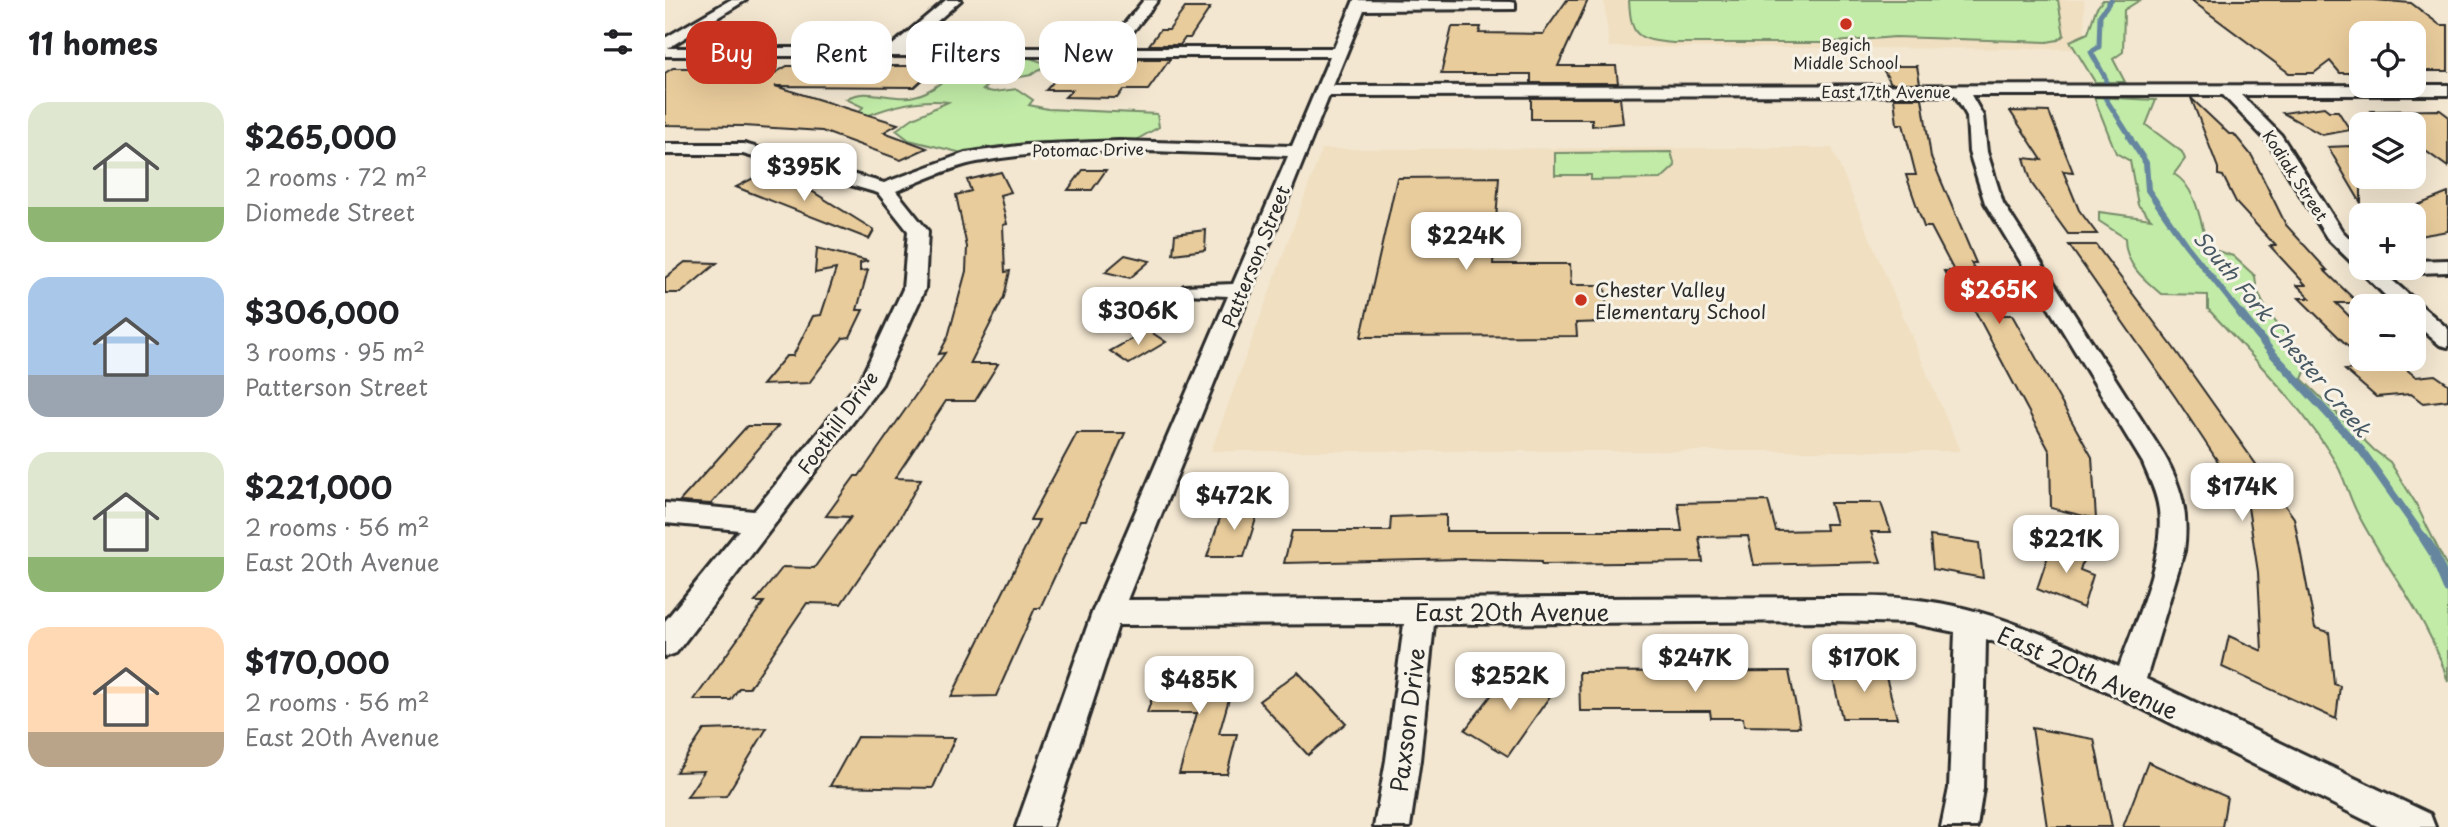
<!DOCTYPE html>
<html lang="en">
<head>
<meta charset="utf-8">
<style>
	:root { --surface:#fff; --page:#f2f2f2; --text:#202124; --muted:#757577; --accent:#c8321e }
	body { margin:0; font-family:"Playpen Sans",sans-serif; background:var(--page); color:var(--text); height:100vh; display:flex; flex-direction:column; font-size:26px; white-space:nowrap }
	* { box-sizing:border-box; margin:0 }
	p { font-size:23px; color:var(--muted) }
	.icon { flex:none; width:38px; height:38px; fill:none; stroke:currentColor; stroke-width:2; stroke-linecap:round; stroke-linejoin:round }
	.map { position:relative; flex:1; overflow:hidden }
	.sheet { display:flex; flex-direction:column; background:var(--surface); width:665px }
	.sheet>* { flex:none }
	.banner { position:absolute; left:21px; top:21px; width:665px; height:63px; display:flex; gap:14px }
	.fabs { position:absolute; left:1684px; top:21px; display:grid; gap:14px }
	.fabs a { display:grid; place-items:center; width:77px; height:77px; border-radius:14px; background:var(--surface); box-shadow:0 7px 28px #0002; font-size:35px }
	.price { position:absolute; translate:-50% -60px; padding:0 16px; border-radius:14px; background:#fff; color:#222; font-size:23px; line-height:46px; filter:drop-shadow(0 2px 4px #0008) }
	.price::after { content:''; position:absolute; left:50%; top:42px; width:21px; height:16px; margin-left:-10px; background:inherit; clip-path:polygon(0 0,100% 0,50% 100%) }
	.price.current { background:var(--accent); color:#fff }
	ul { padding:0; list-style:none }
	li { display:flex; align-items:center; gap:21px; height:175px; padding:0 28px }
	li span { display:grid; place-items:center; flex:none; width:196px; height:140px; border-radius:21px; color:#555 }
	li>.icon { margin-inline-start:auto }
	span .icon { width:84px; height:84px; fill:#fffc; stroke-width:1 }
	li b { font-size:30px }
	h2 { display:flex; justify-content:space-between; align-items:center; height:84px; padding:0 28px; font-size:30px }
	.pill { padding:0 24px; border-radius:21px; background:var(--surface); box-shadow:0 7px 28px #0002; font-size:24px; line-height:63px }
	.pill.current { background:var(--accent); color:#fff }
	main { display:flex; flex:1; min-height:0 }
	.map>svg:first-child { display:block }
</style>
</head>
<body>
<main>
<section class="sheet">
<h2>11 homes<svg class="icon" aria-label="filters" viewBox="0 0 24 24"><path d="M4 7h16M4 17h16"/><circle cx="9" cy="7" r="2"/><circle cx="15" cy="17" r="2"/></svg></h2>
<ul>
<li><span style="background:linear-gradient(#dfe7d0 75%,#8fb573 0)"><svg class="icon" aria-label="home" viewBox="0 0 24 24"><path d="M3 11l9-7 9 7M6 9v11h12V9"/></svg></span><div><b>$265,000</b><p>2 rooms · 72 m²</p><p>Diomede Street</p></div></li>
<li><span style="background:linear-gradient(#a9c7e8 70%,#9aa5b1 0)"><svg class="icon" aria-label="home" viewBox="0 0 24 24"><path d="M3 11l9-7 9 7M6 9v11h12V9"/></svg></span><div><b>$306,000</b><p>3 rooms · 95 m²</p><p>Patterson Street</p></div></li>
<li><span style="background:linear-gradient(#dfe7d0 75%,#8fb573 0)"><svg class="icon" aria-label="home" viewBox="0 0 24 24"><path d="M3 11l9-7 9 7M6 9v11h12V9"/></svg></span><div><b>$221,000</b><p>2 rooms · 56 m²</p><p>East 20th Avenue</p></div></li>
<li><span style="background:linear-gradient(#ffd9b3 75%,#b9a48a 0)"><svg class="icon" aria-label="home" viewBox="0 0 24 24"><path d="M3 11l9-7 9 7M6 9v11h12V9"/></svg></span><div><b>$170,000</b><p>2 rooms · 56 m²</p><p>East 20th Avenue</p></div></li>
</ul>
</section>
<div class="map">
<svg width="1783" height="827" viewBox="0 0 1783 827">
	<rect width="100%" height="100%" fill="#f3e7d1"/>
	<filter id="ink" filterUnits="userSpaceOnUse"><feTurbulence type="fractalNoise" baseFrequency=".0143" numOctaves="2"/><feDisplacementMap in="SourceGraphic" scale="14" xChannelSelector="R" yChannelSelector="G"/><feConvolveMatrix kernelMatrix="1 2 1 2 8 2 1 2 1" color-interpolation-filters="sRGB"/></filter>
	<g filter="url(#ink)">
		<g fill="#f0dfc1">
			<path d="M939,0H1419L1420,49L944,47Z"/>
			<path d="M1167,148L1295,451H546L657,149Z"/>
		</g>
		<g fill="#c1eba7" stroke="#768b69" stroke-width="2">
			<path d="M964,0H1393L1399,35L1393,40L1382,42L1230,37L1159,43H1008C972,39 966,38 964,0Z"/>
			<path d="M1438,0H1475L1459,10L1458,52L1448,59L1460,82H1430L1405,41L1423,33L1431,9Z"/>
			<path d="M302,57L365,58L383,64L366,75L328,82L318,90L329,92L352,89L368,100L364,105L383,109L492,114L494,127L469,141L378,142L317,148L297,153L244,140L231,130L248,118L283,102C252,98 219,108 190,121V117L198,107L181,99C201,87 223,100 245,97C268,94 288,73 302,57Z"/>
			<path d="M1429,97L1491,100L1481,125L1517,152L1520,159L1509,174C1532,187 1536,225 1543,248L1568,256L1590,276C1591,308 1625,337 1644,362L1637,379L1709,450L1725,462L1750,502L1783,569V682C1766,621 1724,573 1695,518C1685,501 1681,481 1672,465C1638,406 1588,358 1543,309V295L1496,294C1477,278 1460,264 1460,238L1434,221V212L1486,219L1473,205L1465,161L1451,153Z"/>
			<path d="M1006,152L1010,166L996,179L926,180V175H890V153Z"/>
		</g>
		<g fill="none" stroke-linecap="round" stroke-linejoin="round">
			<g stroke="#65869e" stroke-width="5">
				<path d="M1440,85L1441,79L1426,52L1434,47L1435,15L1446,0"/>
				<path d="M1439,96L1466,138"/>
			</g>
			<path stroke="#65869e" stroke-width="6" d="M1464,137L1481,163L1483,190L1521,245L1576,314"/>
			<path stroke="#65869e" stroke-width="8" d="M1575,313L1607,353L1697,451L1760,540"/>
			<path stroke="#65869e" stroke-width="10" d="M1759,538L1768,552L1783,588"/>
		</g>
		<g fill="#e9cc9c" stroke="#2b2b2b" stroke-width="2">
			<path d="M902,0H923L893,66H951L953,83H866V74H776L787,27H816L814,33L878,34Z"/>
			<path d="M1526,0H1709L1746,3L1775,25H1783V71H1748V33H1696V73H1675L1665,61L1649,73H1624Z"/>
			<path d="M520,8H545L525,38H520L515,45H484L495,30H504Z"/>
			<path d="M474,59H505L483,90H458L452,98L400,97L407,90H381L398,71H465Z"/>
			<path d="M122,66H272L249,87L110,86L233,124L219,132L262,148L236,160L157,131L78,126L0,125V73L8,68H111L110,73Z"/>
			<path d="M1216,66H1252L1255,83H1226Z"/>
			<path d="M866,98H955L958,123L927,126V119H866Z"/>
			<path d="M1229,98H1257L1266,157L1311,263H1306L1335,315H1347L1427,457L1431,519L1386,508L1385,452L1308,307H1297L1279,271H1289L1266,227H1259L1241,175H1251L1238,124H1232Z"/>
			<path d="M1526,98L1564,134H1569L1587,156L1621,225L1662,270H1659L1693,303H1671L1696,328V359L1634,298H1645L1632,285H1641L1605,246H1611L1572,204L1558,176L1553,175V168Z"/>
			<path d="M1659,107L1664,111H1673L1685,130L1657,135L1618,113Z"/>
			<path d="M1775,110L1783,116V167L1748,142V124H1725L1707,111Z"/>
			<path d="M1345,111L1384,112L1408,172L1398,171L1414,210L1432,234H1403L1367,184L1359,158L1377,160Z"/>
			<path d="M1686,146L1696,154V203L1663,147Z"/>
			<path d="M418,170H441L427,190H403Z"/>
			<path d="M100,172L148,192L209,230L204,239L71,187Z"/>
			<path d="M336,172L346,192L335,195L342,224L338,225L340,272L345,271L339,297L305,364H333L310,401H281L230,478L256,479L234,519L176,604L142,603L84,688H74L66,700H29L99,602H90L118,567L149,568L186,517L161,516L190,476H194L280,353L274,354L283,337L301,271L302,247L291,195L306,191L302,180Z"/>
			<path d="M834,177L828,264H905L906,285H940L942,322L911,323L912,336L696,337L732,178Z"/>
			<path d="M1783,193V231L1748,237V207Z"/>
			<path d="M541,230L540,250L508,254L510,234Z"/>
			<path d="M1404,245H1431L1508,347L1629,518L1650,628L1664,632L1669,684L1675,686L1671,719L1557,667L1564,636L1597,651L1593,572L1583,507L1511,398Z"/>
			<path d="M152,248L203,261L195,263V271L203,270L192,310H198L185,337L178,338L144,383L97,385L121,356H128L148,316L156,315L171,269L150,273Z"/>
			<path d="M460,255L485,261L465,278L440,272Z"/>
			<path d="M20,262L52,263L16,293H0V278Z"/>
			<path d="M483,330L501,342L464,364L445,351Z"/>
			<path d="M1736,365L1751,377L1770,375L1783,384V400L1758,403L1746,394L1711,397L1680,370Z"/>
			<path d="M82,426H113L46,504L14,502Z"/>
			<path d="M412,433H460L421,520H416L375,608H370L331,696L286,697L374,520H365Z"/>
			<path d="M1103,501L1111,531L1161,530L1160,524H1171L1165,503H1216L1226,532H1206L1216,562L1089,565L1083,536L1034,537L1038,562L877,564V561L799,559L619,563L627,531H725L726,517L781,515V531H1017L1013,503Z"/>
			<path d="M559,506H595L579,557H542Z"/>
			<path d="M1265,536L1314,543L1318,578L1268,569Z"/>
			<path d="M1388,541L1420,554L1415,570L1428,575L1418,608L1372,589Z"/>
			<path d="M1166,670H1219L1232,718H1177Z"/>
			<path d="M496,671H572L554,734H572L562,774H514L532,713H482Z"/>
			<path d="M858,671L890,689L843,756L800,730L841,676L850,681Z"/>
			<path d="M1124,671L1135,727L1079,726L1078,718H1046L1045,711H915L914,672Z"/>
			<path d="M633,672L681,723L643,755L594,701Z"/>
			<path d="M102,728L61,796L22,797L39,771L11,772L39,730Z"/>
			<path d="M1367,728L1429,739L1447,827H1382Z"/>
			<path d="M192,737L290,738L268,788L165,786Z"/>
			<path d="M1483,762L1562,797L1557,827H1458Z"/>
		</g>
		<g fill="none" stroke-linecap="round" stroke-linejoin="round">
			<defs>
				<path id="minor" d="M65,0H81L3,48H224L281,0H296L242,48H440L479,0H493L455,48H669L689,0L845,2L850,3V9L699,10L668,86L1783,85V95H1576L1616,135L1677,231L1696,250V268H1748V261L1783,260V272L1720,274L1783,329V347L1775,345L1748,322V306H1731L1662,238L1603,142L1558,95H1306L1318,116L1322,152L1338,203L1499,455C1517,487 1524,515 1519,551L1481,679L1765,814L1770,827H1714L1452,696L1344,647L1321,639L1318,788L1312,827H1276L1284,788L1290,632L1245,623L1168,621L769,624L755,760L745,827H709L721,760L739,624L453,625L387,827H351L427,613L563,296L519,294L515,290L519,286L568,284L623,156C520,153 413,143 312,162C285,167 257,181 231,191L263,231L260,289L217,384L11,653L0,657V621L74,530L0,523V503L89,511L195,381L238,289L243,231L213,193L78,154H0V144H79L219,183L300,153L361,145L454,141L627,146L665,56H0V38ZM1290,95L1302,116L1304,152L1320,203L1478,463C1484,478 1492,493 1494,510C1500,557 1470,622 1454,667C1386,638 1318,605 1244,599C1219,596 1193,597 1168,597L462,600L664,96Z"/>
			</defs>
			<use href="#minor" stroke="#2b2b2b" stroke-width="6"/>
			<use href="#minor" fill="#f7f3e8" fill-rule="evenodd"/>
		</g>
	</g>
	<g fill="#c8321e" stroke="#f7f3e8" stroke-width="2.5">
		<circle cx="1181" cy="24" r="7"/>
		<circle cx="916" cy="300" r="7"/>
	</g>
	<g text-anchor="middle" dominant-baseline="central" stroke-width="6" stroke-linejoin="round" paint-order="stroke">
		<g font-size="16" fill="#2b2b2b" stroke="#f7f3e8">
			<text x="1181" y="44">Begich<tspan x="1181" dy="18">Middle School</tspan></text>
		</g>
		<g font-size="16" fill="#2b2b2b" stroke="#f7f3e8">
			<text x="1221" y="91">East 17th Avenue</text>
			<text transform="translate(423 149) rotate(-1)">Potomac Drive</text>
			<text transform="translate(1631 175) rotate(57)">Kodiak Street</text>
		</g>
		<g font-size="19" fill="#2b2b2b" stroke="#f7f3e8">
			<text transform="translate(590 256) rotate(-68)">Patterson Street</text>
			<text transform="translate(172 422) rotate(-54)">Foothill Drive</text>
		</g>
		<g font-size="19" fill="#2b2b2b" stroke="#f7f3e8" text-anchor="start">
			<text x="930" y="289">Chester Valley<tspan x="930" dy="22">Elementary School</tspan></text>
		</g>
		<g font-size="21" font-style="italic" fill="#485964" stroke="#f7f3e8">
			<text transform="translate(1618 333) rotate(50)">South Fork Chester Creek</text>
		</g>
		<g font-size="23" fill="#2b2b2b" stroke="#f7f3e8">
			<text x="847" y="611">East 20th Avenue</text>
			<text transform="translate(1423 672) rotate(24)">East 20th Avenue</text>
			<text transform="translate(742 720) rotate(-83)">Paxson Drive</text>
		</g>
	</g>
</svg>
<div class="fabs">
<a><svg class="icon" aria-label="locate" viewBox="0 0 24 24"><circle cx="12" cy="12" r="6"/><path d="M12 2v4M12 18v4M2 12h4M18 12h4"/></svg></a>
<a><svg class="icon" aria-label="layers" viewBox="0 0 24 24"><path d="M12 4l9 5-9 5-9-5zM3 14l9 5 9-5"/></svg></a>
<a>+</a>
<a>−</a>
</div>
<b class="price" style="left:139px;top:203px">$395K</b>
<b class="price" style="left:801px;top:272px">$224K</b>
<b class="price current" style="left:1334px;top:326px">$265K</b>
<b class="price" style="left:473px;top:347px">$306K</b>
<b class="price" style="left:1577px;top:523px">$174K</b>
<b class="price" style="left:569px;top:532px">$472K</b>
<b class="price" style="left:1401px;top:575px">$221K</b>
<b class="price" style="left:1030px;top:694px">$247K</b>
<b class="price" style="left:1199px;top:694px">$170K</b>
<b class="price" style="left:845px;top:712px">$252K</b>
<b class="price" style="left:534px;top:716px">$485K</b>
<div class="banner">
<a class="pill current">Buy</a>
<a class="pill">Rent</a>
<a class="pill">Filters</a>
<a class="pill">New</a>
</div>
</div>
</main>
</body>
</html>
